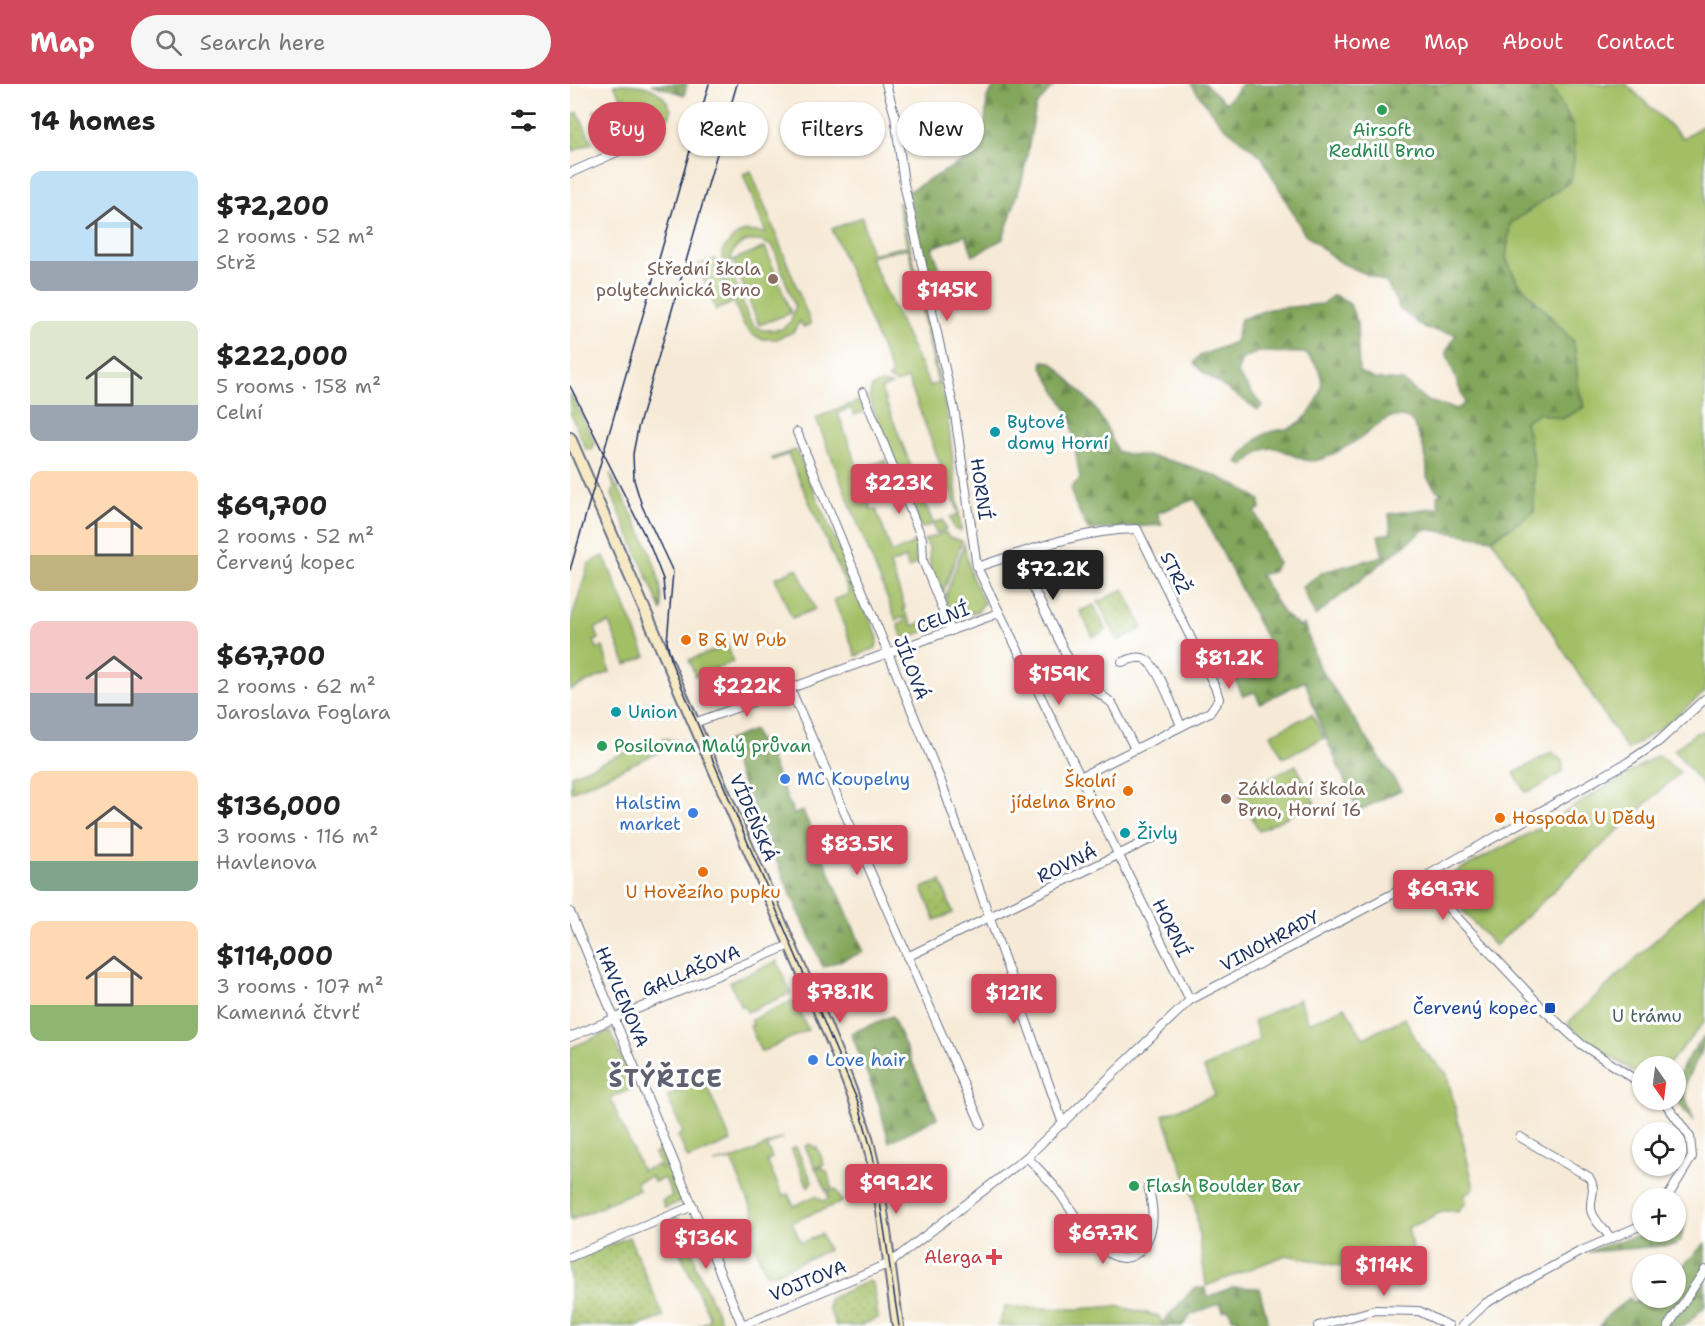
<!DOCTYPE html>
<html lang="en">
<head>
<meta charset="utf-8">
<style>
	:root { --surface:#fff; --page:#f6f6f6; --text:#222; --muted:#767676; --accent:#d1495b }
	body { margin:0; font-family:"Shantell Sans",sans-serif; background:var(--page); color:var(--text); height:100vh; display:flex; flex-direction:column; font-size:22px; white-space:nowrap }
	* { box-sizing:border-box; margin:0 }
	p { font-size:20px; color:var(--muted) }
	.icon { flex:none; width:33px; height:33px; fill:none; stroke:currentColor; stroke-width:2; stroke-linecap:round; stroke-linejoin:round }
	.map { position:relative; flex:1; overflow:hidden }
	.side { display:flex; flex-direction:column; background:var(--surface); width:570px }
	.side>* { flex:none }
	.hud { position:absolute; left:18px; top:18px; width:570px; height:54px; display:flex; gap:12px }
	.needle { width:39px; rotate:166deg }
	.buttons { position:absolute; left:1062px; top:972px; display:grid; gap:12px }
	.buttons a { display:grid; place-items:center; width:54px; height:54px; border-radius:50%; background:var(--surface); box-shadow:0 2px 4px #0004; font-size:30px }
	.price { position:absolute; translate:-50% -51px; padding:0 14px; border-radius:6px; background:var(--accent); color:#fff; font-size:20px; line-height:39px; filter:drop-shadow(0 2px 3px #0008) }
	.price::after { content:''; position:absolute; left:50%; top:36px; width:18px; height:14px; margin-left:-9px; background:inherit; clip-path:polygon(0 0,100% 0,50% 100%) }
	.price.current { background:#222; color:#fff }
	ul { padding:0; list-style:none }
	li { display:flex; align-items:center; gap:18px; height:150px; padding:0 30px }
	li span { display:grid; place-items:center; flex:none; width:168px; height:120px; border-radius:12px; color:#555 }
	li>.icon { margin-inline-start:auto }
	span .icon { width:72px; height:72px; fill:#fffc; stroke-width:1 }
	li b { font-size:26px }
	h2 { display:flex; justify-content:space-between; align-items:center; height:72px; padding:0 30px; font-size:26px }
	.chip { padding:0 21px; border-radius:27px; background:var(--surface); box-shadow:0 2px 4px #0004; font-size:21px; line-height:54px }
	.chip.current { background:var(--accent); color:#fff }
	header { display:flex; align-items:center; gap:36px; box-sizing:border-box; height:84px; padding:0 30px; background:var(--accent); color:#fff }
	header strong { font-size:28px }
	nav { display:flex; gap:33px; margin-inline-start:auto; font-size:21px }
	.search { width:420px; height:54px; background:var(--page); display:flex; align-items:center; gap:15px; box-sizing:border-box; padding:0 21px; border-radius:33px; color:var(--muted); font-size:22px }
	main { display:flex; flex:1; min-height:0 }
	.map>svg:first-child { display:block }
</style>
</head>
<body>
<header>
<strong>Map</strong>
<div class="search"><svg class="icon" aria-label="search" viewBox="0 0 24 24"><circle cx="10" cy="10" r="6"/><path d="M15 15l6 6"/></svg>Search here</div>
<nav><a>Home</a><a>Map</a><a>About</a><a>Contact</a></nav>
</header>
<main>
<section class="side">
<h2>14 homes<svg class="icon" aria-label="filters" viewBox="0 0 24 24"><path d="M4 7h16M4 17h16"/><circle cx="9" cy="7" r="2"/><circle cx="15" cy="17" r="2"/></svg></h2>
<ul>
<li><span style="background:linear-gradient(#bfe0f5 75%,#9aa5b1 0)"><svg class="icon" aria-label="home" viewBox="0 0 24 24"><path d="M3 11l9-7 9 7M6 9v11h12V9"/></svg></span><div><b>$72,200</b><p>2 rooms · 52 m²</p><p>Strž</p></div></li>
<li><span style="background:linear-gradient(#dfe7d0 70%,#9aa5b1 0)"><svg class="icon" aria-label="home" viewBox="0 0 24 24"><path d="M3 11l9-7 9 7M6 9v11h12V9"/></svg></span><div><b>$222,000</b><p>5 rooms · 158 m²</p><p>Celní</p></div></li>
<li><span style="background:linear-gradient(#ffd9b3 70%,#c2b280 0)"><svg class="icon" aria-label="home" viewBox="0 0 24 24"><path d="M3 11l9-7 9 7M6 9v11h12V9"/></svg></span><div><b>$69,700</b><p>2 rooms · 52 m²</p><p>Červený kopec</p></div></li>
<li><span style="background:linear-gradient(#f6c9c9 60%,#9aa5b1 0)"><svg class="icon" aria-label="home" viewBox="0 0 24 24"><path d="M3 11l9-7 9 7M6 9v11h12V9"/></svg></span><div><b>$67,700</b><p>2 rooms · 62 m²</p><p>Jaroslava Foglara</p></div></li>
<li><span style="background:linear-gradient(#ffd9b3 75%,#7fa58c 0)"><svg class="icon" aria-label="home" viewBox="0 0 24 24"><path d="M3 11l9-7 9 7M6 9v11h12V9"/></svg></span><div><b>$136,000</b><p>3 rooms · 116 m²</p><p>Havlenova</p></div></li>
<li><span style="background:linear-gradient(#ffd9b3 70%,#8fb573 0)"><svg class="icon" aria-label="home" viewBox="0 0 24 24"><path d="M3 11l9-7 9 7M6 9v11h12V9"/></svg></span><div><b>$114,000</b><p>3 rooms · 107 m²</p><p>Kamenná čtvrť</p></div></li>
</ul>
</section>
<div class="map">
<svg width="1135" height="1242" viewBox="0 0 1135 1242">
	<defs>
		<pattern id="forest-firs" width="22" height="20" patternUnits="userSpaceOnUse" patternTransform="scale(1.5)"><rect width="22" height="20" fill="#82a65a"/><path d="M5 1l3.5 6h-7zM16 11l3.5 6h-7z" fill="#6a884e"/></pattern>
		<pattern id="park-dots" width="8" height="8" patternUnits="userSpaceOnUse" patternTransform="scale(1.5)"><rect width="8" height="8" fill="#a3bf65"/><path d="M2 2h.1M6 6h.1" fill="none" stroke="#849c56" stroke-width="1.8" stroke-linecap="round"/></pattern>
	</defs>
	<rect width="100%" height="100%" fill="#fff"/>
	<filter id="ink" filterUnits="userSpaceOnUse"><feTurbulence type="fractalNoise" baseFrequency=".0167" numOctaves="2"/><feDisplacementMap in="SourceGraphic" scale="12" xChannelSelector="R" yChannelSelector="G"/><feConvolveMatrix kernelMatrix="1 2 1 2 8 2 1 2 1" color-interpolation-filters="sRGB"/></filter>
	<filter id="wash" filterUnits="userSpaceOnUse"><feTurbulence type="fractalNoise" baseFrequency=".008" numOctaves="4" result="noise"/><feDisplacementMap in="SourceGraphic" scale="24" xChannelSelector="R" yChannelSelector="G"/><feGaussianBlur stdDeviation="1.35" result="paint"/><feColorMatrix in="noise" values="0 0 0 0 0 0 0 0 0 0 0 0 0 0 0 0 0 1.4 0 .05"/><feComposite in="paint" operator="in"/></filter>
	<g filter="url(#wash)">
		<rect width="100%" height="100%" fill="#f6ead6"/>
		<g fill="#a3bf65" stroke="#5f7762" stroke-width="1.5" fill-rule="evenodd">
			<path d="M44,0C66,0 85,0 97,18C100,24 102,26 100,32L83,41L65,44L54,22L57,18L54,12L51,14Z"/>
			<path d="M980,0H1056L1113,54L1135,40V608L1095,641L1057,666L922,455L964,428L955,337L968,329L992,335L1015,323L1009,307L1004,258L947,197L936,174L940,140L1001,97Z"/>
			<path d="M32,24L40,40L30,44L24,27Z"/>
			<path d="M181,87L241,240L233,243L230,237L223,248L207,255H192L183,251L173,240L152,187V167L164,153L175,147L196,149L173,90ZM177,157H190L203,162L225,223L221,237L212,245C203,246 193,248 185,242C177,236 174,222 171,213C163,193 150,167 177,157Z"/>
			<path d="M328,119H331L349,204L338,164L300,173L360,302L368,299L349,214L351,213L378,335L391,447L384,445L380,433L389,430L338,295L326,299L318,294L322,290L262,145L292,133L301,170L337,162Z"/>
			<path d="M195,163L221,229L189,241L163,176Z"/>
			<path d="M145,175L162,219L146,226L128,181Z"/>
			<path d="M311,299L321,301L311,305L363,439L373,436L376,445L366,449L363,440L351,444L299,314L302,303Z"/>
			<path d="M0,308L25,359L22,366L16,365L0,328Z"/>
			<path d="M291,316L295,327L284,331L281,324L268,329L290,390L298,405L314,398L310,388L305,389L302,381L315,376L325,401L296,412L302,426L306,425L322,469L347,458L348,461L345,471L348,479L338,484L336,474L320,480L335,524L333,525L343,542L368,532L367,543L333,555L328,541L335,537L334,533L326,536L246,334Z"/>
			<path d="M226,366L308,554L306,564L286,572L264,516L279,510L276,501L218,370L203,376L202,374Z"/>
			<path d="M40,389C62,432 94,478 92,527L42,411L44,404Z"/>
			<path d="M375,448L379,453L392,457L371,514L360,485L359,463L354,456Z"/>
			<path d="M394,460L401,491L414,519L408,527L387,534L381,530L375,514Z"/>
			<path d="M34,472L76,572L56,581L39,539L25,544L29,555L24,557L28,565L33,563L40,588L0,606V540L19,479Z"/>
			<path d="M227,484L245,525L222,534L205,494Z"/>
			<path d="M158,562L163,578L125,592L119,576Z"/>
			<path d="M742,630L754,654L713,674L701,650Z"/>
			<path d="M1135,647V704L1104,666L1126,649Z"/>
			<path d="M93,654L111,658L1,708V691L71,662L73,664L93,657Z"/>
			<path d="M982,668L993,678V687L971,702L955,708L944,689Z"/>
			<path d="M1088,671L1110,688L925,862L873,805L872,795L964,747Z"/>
			<path d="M726,681L745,719L689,747L670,710Z"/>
			<path d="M1135,809V937L1097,982H1072V993L1009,952L998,939Z"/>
			<path d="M207,877L221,909L177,928L174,921L171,923L160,898Z"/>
			<path d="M729,915L739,939L775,923L793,954L835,934L850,963L877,990L904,1104L895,1111L896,1119L888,1128C866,1123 857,1140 838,1143L846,1182L794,1187L716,1171L636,1202L624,1116L593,1031L645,1011L634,984L689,956L684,937Z"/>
			<path d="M224,916L238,946L191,968L180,942L183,941L181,936Z"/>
			<path d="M40,947L64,1004L40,1014L72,1087L86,1081L91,1084L84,1070L91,1067L112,1117L95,1124L92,1117L102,1112L95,1094L84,1098L81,1092L66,1098L69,1106L38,1119L34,1117L36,1121L0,1136V964Z"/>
			<path d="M134,996L161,1057L118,1075L108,1052L113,1049L97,1012Z"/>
			<path d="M212,1054L197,1062L202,1074L197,1077L213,1112L218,1110L224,1122L245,1112L253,1117L259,1114L257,1109L266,1105L272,1118L222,1138L231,1159L251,1150L258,1166L203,1190H196L179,1147L182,1146L178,1145L175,1139L186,1134L161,1076L144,1079L168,1074Z"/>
			<path d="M241,1060L244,1064L247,1063L254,1080L245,1084L235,1062Z"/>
			<path d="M226,1063L242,1097L238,1103L221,1065Z"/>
			<path d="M252,1083L255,1087H257L262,1104L256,1107L246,1085Z"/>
			<path d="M104,1133L109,1135L125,1175V1181L152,1239L128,1242L138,1237L139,1232L100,1147Z"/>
			<path d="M546,1222L589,1232L593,1242H428L435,1223L508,1225Z"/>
		</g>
		<g fill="url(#forest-firs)" stroke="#4e6a5c" stroke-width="1.5">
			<path d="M81,0H117L114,11Z"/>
			<path d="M426,0H485L466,22L453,93L433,155L403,172L396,151L362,164L382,215L362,219L337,108L413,66L417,13Z"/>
			<path d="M621,0H635L656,19L672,0H980L1003,41L1005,67L1001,97L940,140L936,175L947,197L1004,258L1009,307L1015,323L992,335L968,329L955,337L964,378V428L922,455L855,445L745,532L732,503L753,488L813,472L808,451L821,449L819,430L869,423L867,411L872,409L866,406L857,393C858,373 851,353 841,336C814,325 808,344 789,355C780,361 757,374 748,376C728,382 710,355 691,367C685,371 679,377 673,382L667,378C673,369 686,354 697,349C705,345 715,347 724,342C742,332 760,303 747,283C745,278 739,273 735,269L688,268L672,275L667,289L692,322L688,326L631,287L624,279L629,272L665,258L671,235L699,225L752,220L764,211L780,220L787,239L789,288L804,295L833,297L857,317L887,325L895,319L876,268L886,250L856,245L830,225L817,199L769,178L734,149L691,72L651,40Z"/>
			<path d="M473,277L482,278L523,321L536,342L547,367C561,373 575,370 589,374C624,382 660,395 690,416V425L685,427L708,479L702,488L690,491L713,529L730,543L734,540L748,581L831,706L788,727L749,638L735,597L690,619L685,608L673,612L660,585L701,564L625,415L587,429L592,441L518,446L504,417L501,403L510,395L500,331L472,283Z"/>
			<path d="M184,646L188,657L192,656L224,730L233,727L294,868L253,883L154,658Z"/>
			<path d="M322,932L367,1034L319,1058L309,1020L281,949Z"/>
			<path d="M1135,952C1135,972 1117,985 1115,1005C1114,1015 1121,1028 1124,1037C1119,1032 1112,1026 1109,1019C1099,996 1120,969 1135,952Z"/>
			<path d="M1106,1115L1112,1124L1110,1136L1114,1140L1111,1156L1106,1161L1018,1168C1046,1156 1075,1148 1106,1148Z"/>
			<path d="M1135,1159V1222L1115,1242H1030L1037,1232L1059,1214L1063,1219L1073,1214H1106V1189Z"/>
			<path d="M663,1203L689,1204L699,1242H670L667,1234L663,1235L658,1225L653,1227L650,1219L621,1231L612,1242H593L592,1239L624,1204H635L638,1213Z"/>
		</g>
		<g fill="url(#park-dots)" stroke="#5f7762" stroke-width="1.5">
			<path d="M8,28L22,59L3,67L0,60V32Z"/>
			<path d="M554,505L573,544L548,557L528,518Z"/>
			<path d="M524,521L536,547L523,553L510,527Z"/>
			<path d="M371,797L383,829L365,836L352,804Z"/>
			<path d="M59,1153L94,1233L68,1242H0V1177Z"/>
			<path d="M298,1197L303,1199L308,1234L289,1242H266L258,1223L259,1215Z"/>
		</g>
	</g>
	<g filter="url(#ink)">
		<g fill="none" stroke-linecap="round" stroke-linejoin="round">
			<defs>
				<g id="minor">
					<path d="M316,0L325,32L334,100L385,330L407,483L620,916"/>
					<path d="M0,89L76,55"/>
					<path d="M293,308L352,455L353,477L381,547"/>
					<path d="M227,348L372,700L493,1040"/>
					<path d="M446,470L508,594L542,619L565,665"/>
					<path d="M407,483C460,466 511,446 567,445L646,605L649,615L640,628L510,693"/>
					<path d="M552,578C559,576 568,571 575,575C588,581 605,628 611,642"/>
					<path d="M220,604L411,1040"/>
					<path d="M124,639L429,529"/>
					<path d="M851,795L976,928"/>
					<path d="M0,828L172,1241"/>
					<path d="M337,873L585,753"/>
					<path d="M974,926L1011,960L1072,1000"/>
					<path d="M0,953L220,861"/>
					<path d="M1093,1016L1120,1053L1122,1073L1097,1114"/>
					<path d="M950,1053L1019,1093C1027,1106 1020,1111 1021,1125C1022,1135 1034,1145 1040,1153"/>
					<path d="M457,1073C467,1084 479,1095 488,1107C503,1126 542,1202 573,1163C587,1145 583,1122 578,1101"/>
					<path d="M0,1173L123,1122"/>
					<path d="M170,1242L320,1179L457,1073L620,916L851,795L1058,678L1088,658L1135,615"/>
					<path d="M748,1242L805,1226L849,1227L879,1242"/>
					<path d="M892,1242L916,1219L1009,1168L1072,1141"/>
					<path d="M1098,1242L1135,1186"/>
				</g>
				<path id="secondary" d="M0,354L256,943C270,977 284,1011 295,1047C313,1110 318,1177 328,1242"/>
			</defs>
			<use href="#minor" stroke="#687088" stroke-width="10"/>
			<use href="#secondary" stroke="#687088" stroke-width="14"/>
			<use href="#minor" stroke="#fff" stroke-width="8"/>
			<use href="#secondary" stroke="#f6e9c3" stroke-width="10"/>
			<g stroke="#1b2f5e" stroke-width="1.5">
				<path d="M167,0L68,344L63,370L64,396L72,422L103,488L97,558L102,580L288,1018L303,1072L329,1242"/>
				<path d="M0,302L80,462L93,495L95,517"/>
				<path d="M0,486L139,0"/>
			</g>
		</g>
	</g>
	<g fill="#2e9e5b" stroke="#fff" stroke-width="2">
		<circle cx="812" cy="26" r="6"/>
		<circle cx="32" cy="662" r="6"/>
		<circle cx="564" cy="1102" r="6"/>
	</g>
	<g fill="#8d6e63" stroke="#fff" stroke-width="2">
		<circle cx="203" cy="195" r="6"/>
		<circle cx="656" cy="715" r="6"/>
	</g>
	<g fill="#0f9aa8" stroke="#fff" stroke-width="2">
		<circle cx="425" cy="348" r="6"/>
		<circle cx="46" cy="628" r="6"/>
		<circle cx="555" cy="749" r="6"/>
	</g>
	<g fill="#e8710a" stroke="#fff" stroke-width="2">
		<circle cx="116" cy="556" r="6"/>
		<circle cx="558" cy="707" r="6"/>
		<circle cx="930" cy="734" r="6"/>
		<circle cx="133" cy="788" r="6"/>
	</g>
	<g fill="#3f7fe0" stroke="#fff" stroke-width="2">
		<circle cx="215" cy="695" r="6"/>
		<circle cx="123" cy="729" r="6"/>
		<circle cx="243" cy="976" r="6"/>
	</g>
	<rect fill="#1a4fb4" stroke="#fff" stroke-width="2" x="974" y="918" width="12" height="12" rx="3"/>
	<path fill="#e0444e" stroke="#fff" stroke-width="2" d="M421 1164h6v6h6v6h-6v6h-6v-6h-6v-6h6z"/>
	<g text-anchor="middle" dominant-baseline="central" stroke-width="6" stroke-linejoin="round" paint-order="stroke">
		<g font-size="18" fill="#27864d" stroke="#fff" text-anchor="start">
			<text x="812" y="46" text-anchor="middle">Airsoft<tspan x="812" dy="21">Redhill Brno</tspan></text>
			<text x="44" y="662">Posilovna Malý průvan</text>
			<text x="576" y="1102">Flash Boulder Bar</text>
		</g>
		<g font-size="18" fill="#785e54" stroke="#fff" text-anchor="end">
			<text x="191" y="185">Střední škola<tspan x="191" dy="21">polytechnická Brno</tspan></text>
			<text x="668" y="705" text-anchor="start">Základní škola<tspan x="668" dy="21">Brno, Horní 16</tspan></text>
		</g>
		<g font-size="18" fill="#0d838f" stroke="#fff" text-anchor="start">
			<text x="437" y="338">Bytové<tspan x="437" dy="21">domy Horní</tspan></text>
			<text x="58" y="628">Union</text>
			<text x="567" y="749">Živly</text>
		</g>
		<g font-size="18" fill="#1b2f5e" stroke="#fff">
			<text transform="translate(411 405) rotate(82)">HORNÍ</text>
			<text transform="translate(605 489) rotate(64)">STRŽ</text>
			<text transform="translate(373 534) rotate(-21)">CELNÍ</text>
			<text transform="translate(341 584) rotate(69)">JÍLOVÁ</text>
			<text transform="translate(183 734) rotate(67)">VÍDEŇSKÁ</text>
			<text transform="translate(497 780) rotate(-26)">ROVNÁ</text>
			<text transform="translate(601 844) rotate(64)">HORNÍ</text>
			<text transform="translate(700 857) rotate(-28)">VINOHRADY</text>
			<text transform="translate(121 887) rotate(-23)">GALLAŠOVA</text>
			<text transform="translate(52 913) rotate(67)">HAVLENOVA</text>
			<text transform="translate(238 1197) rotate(-22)">VOJTOVA</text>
		</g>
		<g font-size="18" fill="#c56008" stroke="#fff" text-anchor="start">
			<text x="128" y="556">B &amp; W Pub</text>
			<text x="546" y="697" text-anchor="end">Školní<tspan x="546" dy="21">jídelna Brno</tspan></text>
			<text x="942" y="734">Hospoda U Dědy</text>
			<text x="133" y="808" text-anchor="middle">U Hovězího pupku</text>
		</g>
		<g font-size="18" fill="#366cbe" stroke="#fff" text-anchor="start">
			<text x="227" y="695">MC Koupelny</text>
			<text x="111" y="719" text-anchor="end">Halstim<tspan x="111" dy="21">market</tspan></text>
			<text x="255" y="976">Love hair</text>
		</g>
		<g font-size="18" fill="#164399" stroke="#fff" text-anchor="end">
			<text x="968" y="924">Červený kopec</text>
		</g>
		<g font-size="18" fill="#4b6160" stroke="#fff">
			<text x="1077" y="932">U trámu</text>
		</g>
		<g font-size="18" fill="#be3a42" stroke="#fff" text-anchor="end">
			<text x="412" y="1173">Alerga</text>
		</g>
		<g font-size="24" font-weight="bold" letter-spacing="1.5" fill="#5f6171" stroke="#fff">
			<text x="96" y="995">ŠTÝŘICE</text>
		</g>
	</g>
</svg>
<div class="buttons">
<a><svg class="needle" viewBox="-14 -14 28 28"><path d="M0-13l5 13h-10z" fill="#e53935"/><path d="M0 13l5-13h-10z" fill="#767676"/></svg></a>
<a><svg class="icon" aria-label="locate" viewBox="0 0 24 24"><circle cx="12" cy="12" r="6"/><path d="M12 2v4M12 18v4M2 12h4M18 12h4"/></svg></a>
<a>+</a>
<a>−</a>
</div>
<b class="price" style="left:377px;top:238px">$145K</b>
<b class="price" style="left:329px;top:431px">$223K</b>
<b class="price current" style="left:483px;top:517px">$72.2K</b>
<b class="price" style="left:659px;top:606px">$81.2K</b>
<b class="price" style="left:489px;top:622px">$159K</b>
<b class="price" style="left:177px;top:634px">$222K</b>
<b class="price" style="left:287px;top:792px">$83.5K</b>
<b class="price" style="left:873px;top:837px">$69.7K</b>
<b class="price" style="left:270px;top:940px">$78.1K</b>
<b class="price" style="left:444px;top:941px">$121K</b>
<b class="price" style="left:326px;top:1131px">$99.2K</b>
<b class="price" style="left:533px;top:1181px">$67.7K</b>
<b class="price" style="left:136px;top:1186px">$136K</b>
<b class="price" style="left:814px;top:1213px">$114K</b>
<div class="hud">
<a class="chip current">Buy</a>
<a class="chip">Rent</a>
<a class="chip">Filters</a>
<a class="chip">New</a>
</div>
</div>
</main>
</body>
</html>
